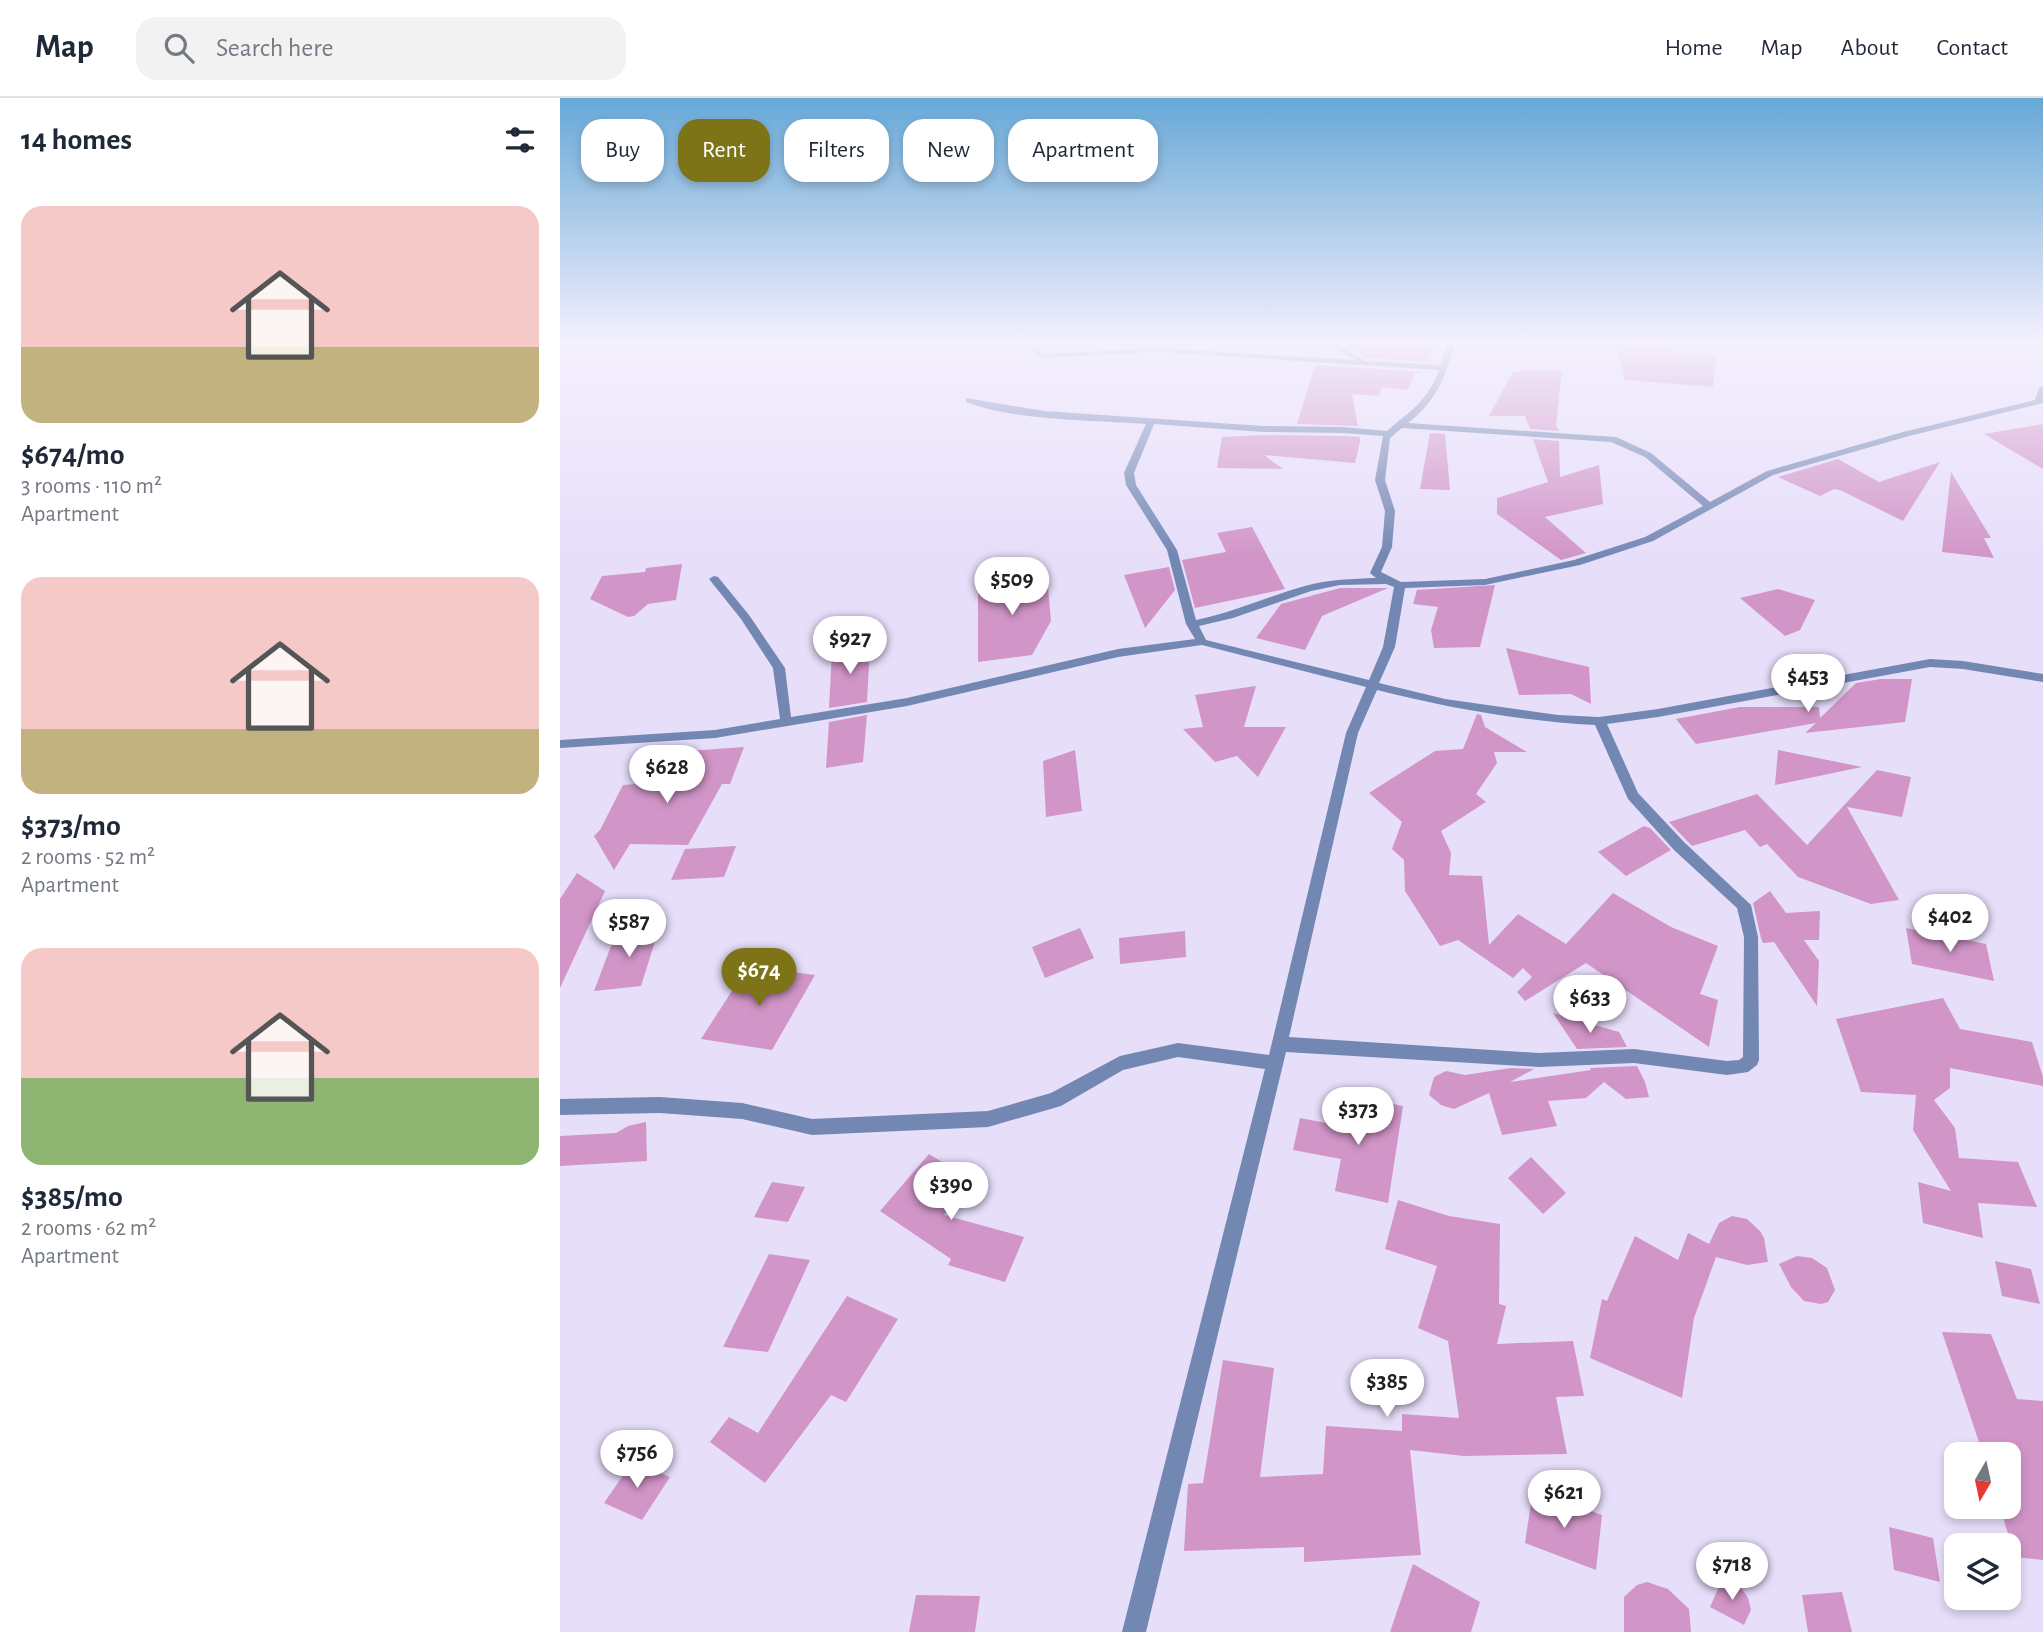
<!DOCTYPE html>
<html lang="en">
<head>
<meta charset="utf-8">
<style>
	:root { --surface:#fff; --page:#f2f2f3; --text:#1f2937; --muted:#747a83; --line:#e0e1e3; --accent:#7c7417 }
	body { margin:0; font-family:"Alegreya Sans",sans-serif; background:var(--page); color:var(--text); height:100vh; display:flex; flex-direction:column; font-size:26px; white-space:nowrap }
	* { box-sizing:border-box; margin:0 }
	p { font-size:23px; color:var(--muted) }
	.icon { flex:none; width:38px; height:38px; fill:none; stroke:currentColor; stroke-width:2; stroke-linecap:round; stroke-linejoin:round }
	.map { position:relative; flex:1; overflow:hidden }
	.panel { display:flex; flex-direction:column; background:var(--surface); width:560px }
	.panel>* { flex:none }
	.hud { position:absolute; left:21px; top:21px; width:665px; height:63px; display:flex; gap:14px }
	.needle { width:46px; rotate:189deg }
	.fabs { position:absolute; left:1384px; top:1344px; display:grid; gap:14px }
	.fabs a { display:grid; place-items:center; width:77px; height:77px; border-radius:14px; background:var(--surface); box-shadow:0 4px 10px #0003; font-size:35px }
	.price { position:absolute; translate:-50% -60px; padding:0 16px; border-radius:24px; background:#fff; color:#222; font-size:23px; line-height:46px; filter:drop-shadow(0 2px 4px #0008) }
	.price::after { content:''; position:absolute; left:50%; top:42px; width:21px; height:16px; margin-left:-10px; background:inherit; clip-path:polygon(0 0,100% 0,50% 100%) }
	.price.selected { background:var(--accent); color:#fff }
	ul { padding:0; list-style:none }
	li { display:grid; align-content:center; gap:14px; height:371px; padding:0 21px }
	li span { display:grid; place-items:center; height:217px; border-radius:21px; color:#555 }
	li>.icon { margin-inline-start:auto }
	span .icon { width:126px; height:126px; fill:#fffc; stroke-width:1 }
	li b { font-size:30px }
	h2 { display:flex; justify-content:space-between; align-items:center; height:84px; padding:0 21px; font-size:30px }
	.tag { padding:0 24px; border-radius:21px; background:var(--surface); box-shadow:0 4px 10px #0003; font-size:24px; line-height:63px }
	.tag.selected { background:var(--accent); color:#fff }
	header { display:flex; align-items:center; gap:42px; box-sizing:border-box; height:98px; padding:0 35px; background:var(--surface); border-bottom:2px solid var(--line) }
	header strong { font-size:33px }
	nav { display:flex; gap:38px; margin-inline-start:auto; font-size:24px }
	.search { width:490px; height:63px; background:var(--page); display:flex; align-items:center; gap:18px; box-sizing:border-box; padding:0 24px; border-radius:21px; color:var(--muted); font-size:26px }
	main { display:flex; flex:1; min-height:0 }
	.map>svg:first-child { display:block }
</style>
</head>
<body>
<header>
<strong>Map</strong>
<div class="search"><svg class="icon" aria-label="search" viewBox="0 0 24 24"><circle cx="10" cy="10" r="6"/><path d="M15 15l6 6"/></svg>Search here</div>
<nav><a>Home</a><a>Map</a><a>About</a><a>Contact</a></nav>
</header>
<main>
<section class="panel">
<h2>14 homes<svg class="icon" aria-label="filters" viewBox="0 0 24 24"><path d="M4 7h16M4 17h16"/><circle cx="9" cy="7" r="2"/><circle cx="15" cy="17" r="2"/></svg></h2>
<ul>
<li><span style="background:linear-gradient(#f6c9c9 65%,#c2b280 0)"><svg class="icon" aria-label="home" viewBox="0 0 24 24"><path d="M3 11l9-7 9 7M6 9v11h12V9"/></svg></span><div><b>$674/mo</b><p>3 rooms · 110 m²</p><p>Apartment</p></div></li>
<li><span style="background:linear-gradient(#f6c9c9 70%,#c2b280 0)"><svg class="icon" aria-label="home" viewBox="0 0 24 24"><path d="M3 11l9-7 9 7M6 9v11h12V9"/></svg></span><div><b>$373/mo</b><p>2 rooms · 52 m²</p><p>Apartment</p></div></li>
<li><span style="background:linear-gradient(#f6c9c9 60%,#8fb573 0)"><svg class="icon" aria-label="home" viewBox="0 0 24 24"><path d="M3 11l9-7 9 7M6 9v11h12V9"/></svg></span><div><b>$385/mo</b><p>2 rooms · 62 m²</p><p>Apartment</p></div></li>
</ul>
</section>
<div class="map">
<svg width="1483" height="1534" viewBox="0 0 1483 1534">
	<rect width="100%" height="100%" fill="#e7defa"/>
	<g fill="#d195c8">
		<path d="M782,245H842L874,249L869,264L806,260Z"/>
		<path d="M1055,245L1114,248V254L1157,257L1153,289L1065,282Z"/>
		<path d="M755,267L865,274L855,275L848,292L822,289L819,298L792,296L798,328L737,326Z"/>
		<path d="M961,272L1002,273L996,327L999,333L970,331L965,318H929L953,274H962Z"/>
		<path d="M1483,326V371L1424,336Z"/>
		<path d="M870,335L885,336L890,392L860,391Z"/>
		<path d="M702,337L783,338L800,339V344L795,365L704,357L723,371L657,370L662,339Z"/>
		<path d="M973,341L999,343L1000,379L1039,367L1043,406L985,419L1026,455L1001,462L937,416V400L988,384Z"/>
		<path d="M1278,361L1319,384L1380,364L1343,423L1280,392L1274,391L1260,398L1218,379Z"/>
		<path d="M1391,374L1431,440H1424L1434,460L1382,454Z"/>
		<path d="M692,429L725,491L635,510L622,462L666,454L657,435Z"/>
		<path d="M122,466L116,502L88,506L74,518L68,519L30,501L42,478L85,474L86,470Z"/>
		<path d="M609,469L615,492L585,530L564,477Z"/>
		<path d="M440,478L487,479L491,523L472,557L418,564V483L437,484Z"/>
		<path d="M935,487L920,549L874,550L871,532L878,509L853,506L857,492Z"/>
		<path d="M780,490H828L762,518L745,552L696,540L721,506Z"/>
		<path d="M1218,491L1255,502L1240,532L1225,538L1180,500Z"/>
		<path d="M310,547L307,604L269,610L272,553Z"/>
		<path d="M946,550L1029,569L1031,606L1011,596L959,597Z"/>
		<path d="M1321,581H1352L1345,624L1245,635L1256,625L1136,646L1116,621L1180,609H1259L1260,620L1296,585Z"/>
		<path d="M696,588L684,629H726L698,679L677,658L655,664L623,631L643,629L635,597Z"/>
		<path d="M917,616L921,617L925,629L967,654H934L937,665L916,696L926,704L881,733L891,755L889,777L922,778L929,847L958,816L1006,846L1053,795L1111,829L1158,848L1140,896L1158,902L1149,949L1026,865L965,903L957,894L972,879L963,870L953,880L898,842L880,848L845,793L844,762L832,751L842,724L809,695L875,653L903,651Z"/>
		<path d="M307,617L303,664L266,670L269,624Z"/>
		<path d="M184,649L170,686H162L128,747L70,746L54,772L34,738L40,732L63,687L116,683L129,653Z"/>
		<path d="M515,652L522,713L486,719L483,663Z"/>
		<path d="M1218,652L1302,669L1215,687Z"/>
		<path d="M1317,672L1351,679L1342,719L1287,709L1339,802L1311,806L1238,779L1207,746L1200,749L1185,732L1132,748L1109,724L1197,696L1247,747Z"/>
		<path d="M1084,728L1090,730L1111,752L1066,778L1038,754Z"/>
		<path d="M176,748L164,779L111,782L125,751Z"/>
		<path d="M17,775L45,793L0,890V801Z"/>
		<path d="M1210,793L1226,815L1260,813L1259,842H1244L1259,863L1257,908L1214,844L1203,845L1201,840L1193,805Z"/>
		<path d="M104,815L81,888L34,893L51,848Z"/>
		<path d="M520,830L534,860L485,880L472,849Z"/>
		<path d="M1346,830L1426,846L1434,883L1352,866Z"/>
		<path d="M625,833L626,859L560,866L559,840Z"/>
		<path d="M188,868L255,877L212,952L141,941Z"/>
		<path d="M1383,900L1400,931L1472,944L1483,979V988L1390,970V990L1374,1002L1395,1030L1399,1060L1458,1064L1477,1109L1418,1105L1423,1140L1363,1125L1358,1084L1391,1093L1353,1032L1356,997L1301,994L1276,921Z"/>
		<path d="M993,915L1059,934L1067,949L1017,951Z"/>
		<path d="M1077,968L1085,984L1089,999L1066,1001L1044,984L1026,1000L988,1003L997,1028L942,1037L929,995L894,1011L881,1007L869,997L874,979L886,973L905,977L951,970L974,971L950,984L1031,972L1030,970Z"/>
		<path d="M793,998L843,1008L828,1105L775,1093L781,1061L733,1052L740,1020L787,1029Z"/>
		<path d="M86,1024L87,1063L0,1068V1038L56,1035L68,1028Z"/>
		<path d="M369,1056L412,1083L384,1117L464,1139L445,1184L388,1167L391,1161L320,1113Z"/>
		<path d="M971,1059L1006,1095L983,1116L948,1080Z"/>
		<path d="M212,1084L245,1089L228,1124L194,1119Z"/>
		<path d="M838,1102L889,1118L940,1126L939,1206L946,1208L937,1246L1013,1243L1024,1298L996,1299L1007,1356L904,1358L850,1352L861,1457L744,1464V1449L624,1453L628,1386L643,1385L663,1262L714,1270L700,1379L763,1376L766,1328L842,1333V1316L899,1320L888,1243L858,1230L877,1168L825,1151Z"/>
		<path d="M1172,1118L1187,1121L1200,1133L1204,1140L1208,1164L1187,1167L1156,1159L1134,1220L1122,1300L1030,1260L1042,1201L1047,1203L1075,1138L1118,1162L1128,1135L1149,1146L1159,1125Z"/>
		<path d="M209,1156L250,1162L208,1254L163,1249Z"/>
		<path d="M1237,1158L1252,1160L1267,1170L1275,1192L1268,1204L1261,1206L1244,1203L1231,1189L1219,1166Z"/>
		<path d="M1435,1163L1471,1171L1480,1206L1442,1198Z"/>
		<path d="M287,1198L338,1221L286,1304L271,1297L205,1385L150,1344L169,1319L198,1335Z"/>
		<path d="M1382,1234L1431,1236L1457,1301L1483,1303V1462L1455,1459L1440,1409H1449V1356H1423Z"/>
		<path d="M73,1363L110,1379L82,1422L44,1405Z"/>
		<path d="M973,1392L1042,1417L1036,1472L965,1445Z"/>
		<path d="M1329,1429L1373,1440L1380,1484L1334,1472Z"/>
		<path d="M853,1466L920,1504L911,1534H830Z"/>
		<path d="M1162,1482L1180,1488L1188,1500L1191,1512L1184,1527L1150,1509Z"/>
		<path d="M1087,1484L1108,1491L1129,1511L1131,1534H1064V1499L1077,1487Z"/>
		<path d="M1282,1494L1292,1534H1248L1242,1497Z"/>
		<path d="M356,1497L420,1498L415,1534H349Z"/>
	</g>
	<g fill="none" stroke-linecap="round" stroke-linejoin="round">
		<path fill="#7387b3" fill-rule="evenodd" d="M462,245H470L484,256L598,250L796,262L766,245H776L805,263L881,267L887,245H895C886,278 876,304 848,325L1056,339L1091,355L1150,404L1207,373L1343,334L1475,302L1479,290L1483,288V305L1349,338L1213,377L1093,443L1020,467L925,487L845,490L835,549L819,585L885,601L998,617L1039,619L1098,611L1370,561L1403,563L1483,576V584L1403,571L1370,569L1098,619L1047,626L1078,695L1124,744L1191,807L1198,839L1199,962L1197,967L1188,974L1167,977L1074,965L979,969L726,954L586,1534H562L705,971L618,959L563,972L501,1008L428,1029L252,1037L182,1021L100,1015L0,1017V1001L100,999L182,1005L252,1021L428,1013L491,995L560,958L618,945L709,957L786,635L806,589L642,547L558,559L347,608L155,640L0,650V642L155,632L220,621L213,570L181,521L149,481L154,478L158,479L189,517L225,570L231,619L347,600L558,551L635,541L626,526L607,452L566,387L564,375L586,326C533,322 455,323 406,304V300L484,313L703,328L783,329L827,333C851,312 867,304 879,272L598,254L482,260ZM594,326L703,334L783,335L823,338L815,382L825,413L822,449L810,475L816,480C792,481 769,481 745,488C709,498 674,514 636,522L617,452L576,387L574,375ZM842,330L1051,344L1085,359L1143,408L1085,439L1014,462L925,481L841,484L821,474L832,449L835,413L825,382L830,340ZM826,486L834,489L823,549L809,582L646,542L639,528L673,520L751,493L780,487ZM817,592C888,610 961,623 1035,627L1068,701L1114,752L1177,810L1184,839L1183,959L1179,962L1167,963L1074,951L979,955L729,939L798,635Z"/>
	</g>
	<linearGradient id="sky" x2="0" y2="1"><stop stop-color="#67a8d7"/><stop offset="0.53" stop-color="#f4f0fd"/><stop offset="1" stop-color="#f4f0fd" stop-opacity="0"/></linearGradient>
	<rect width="1483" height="460" fill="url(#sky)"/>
</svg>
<div class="fabs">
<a><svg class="needle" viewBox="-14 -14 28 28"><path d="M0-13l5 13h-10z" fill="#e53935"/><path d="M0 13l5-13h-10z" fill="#747a83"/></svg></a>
<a><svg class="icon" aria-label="layers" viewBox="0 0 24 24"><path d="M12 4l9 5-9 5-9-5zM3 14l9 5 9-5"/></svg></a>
</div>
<b class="price" style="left:452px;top:519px">$509</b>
<b class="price" style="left:290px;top:578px">$927</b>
<b class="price" style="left:1248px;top:616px">$453</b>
<b class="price" style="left:107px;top:707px">$628</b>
<b class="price" style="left:1390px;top:856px">$402</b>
<b class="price" style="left:69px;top:861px">$587</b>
<b class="price selected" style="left:199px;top:910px">$674</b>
<b class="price" style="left:1030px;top:937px">$633</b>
<b class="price" style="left:798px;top:1049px">$373</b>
<b class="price" style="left:391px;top:1124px">$390</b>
<b class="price" style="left:827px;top:1321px">$385</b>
<b class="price" style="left:77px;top:1392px">$756</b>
<b class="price" style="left:1004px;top:1432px">$621</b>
<b class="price" style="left:1172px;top:1504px">$718</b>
<div class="hud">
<a class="tag">Buy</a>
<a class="tag selected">Rent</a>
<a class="tag">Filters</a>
<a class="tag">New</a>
<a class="tag">Apartment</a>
</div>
</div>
</main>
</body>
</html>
